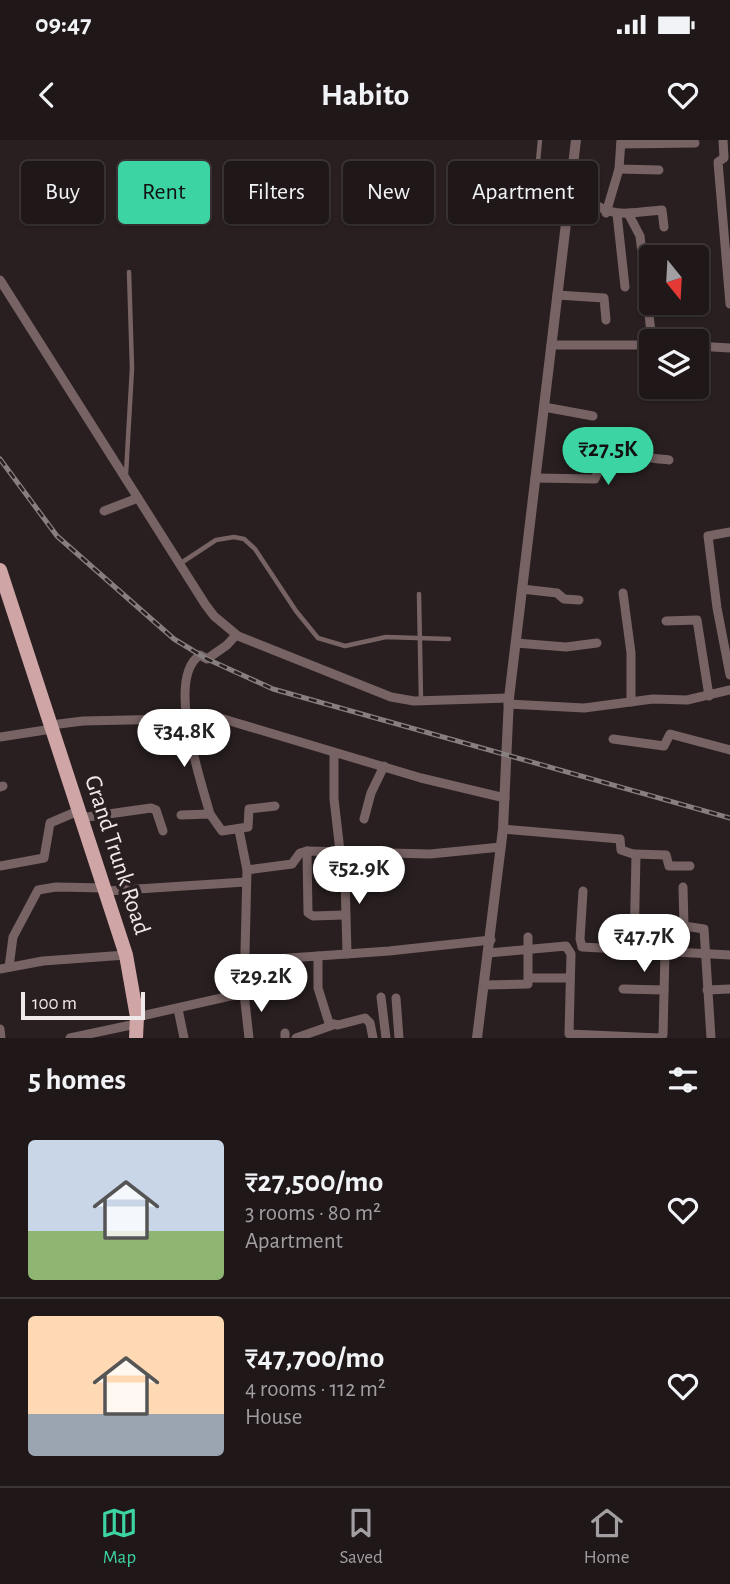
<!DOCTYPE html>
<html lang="en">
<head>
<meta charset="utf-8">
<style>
	:root { --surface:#1f1718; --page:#2c2425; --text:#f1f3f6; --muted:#a19fa2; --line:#3c3637; --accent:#3dd4a3 }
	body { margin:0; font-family:"Alegreya Sans",sans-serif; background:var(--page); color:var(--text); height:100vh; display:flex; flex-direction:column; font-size:26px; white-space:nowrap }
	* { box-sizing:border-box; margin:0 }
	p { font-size:23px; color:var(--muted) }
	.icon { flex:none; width:38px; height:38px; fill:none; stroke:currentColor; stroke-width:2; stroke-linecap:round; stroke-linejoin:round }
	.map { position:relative; height:898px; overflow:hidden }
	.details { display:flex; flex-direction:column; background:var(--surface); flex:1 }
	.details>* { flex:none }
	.banner { position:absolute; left:21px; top:21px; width:690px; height:63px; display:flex; gap:14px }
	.needle { width:46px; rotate:162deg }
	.controls { position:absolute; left:639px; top:105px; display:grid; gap:14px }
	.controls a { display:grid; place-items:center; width:70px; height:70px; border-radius:7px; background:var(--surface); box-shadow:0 2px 5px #0004,0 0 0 2px var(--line); font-size:35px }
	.scale { position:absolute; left:21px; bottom:18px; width:124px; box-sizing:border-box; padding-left:7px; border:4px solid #f0e9e9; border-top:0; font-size:19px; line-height:24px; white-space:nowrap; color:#f0e9e9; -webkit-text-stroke:5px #291f20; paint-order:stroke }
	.price { position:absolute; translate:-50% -60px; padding:0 16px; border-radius:24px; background:#fff; color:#222; font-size:23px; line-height:46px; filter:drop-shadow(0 2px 4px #0008) }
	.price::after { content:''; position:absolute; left:50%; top:42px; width:21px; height:16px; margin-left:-10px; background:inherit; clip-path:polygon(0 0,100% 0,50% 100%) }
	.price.selected { background:var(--accent); color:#111 }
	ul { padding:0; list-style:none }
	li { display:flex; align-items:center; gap:21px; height:175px; padding:0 28px }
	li+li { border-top:2px solid var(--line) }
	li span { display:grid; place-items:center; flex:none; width:196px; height:140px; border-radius:7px; color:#555 }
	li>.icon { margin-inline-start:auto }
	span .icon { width:84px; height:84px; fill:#fffc; stroke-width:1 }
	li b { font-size:30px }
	h2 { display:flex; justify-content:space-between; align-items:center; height:84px; padding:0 28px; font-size:30px }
	.tag { padding:0 24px; border-radius:7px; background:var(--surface); box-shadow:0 2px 5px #0004,0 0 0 2px var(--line); font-size:24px; line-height:63px }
	.tag.selected { background:var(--accent); color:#111 }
	.status { display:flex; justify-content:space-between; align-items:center; height:49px; padding:0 35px; background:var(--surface); direction:ltr }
	.status svg { height:19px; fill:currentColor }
	header { display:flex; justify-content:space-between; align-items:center; height:91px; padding:0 28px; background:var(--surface); font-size:32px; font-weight:700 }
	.dock { display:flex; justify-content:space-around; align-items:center; height:98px; border-top:2px solid var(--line); background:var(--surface); font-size:19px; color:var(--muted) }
	.dock a { display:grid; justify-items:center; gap:4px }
	.dock .selected { color:var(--accent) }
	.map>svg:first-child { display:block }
</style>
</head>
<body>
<div class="status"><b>09:47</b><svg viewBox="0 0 49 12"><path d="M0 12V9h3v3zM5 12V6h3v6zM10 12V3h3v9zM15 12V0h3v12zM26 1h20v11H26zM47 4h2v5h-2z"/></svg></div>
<header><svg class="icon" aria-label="back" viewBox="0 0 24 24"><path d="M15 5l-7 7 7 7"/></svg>Habito<svg class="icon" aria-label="heart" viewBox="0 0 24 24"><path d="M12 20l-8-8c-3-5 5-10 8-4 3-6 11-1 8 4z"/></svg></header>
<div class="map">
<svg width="730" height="898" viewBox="0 0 730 898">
	<rect width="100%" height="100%" fill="#291f20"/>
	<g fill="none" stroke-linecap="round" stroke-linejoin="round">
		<g stroke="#786364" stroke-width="4.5">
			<path d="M538,21L540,0"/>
			<path d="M126,334L132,228L129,132"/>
			<path d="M181,423L216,400L234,397L244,399L255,409L296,471L318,498L345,506L386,497L449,499"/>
			<path d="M419,454L421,560"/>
		</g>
		<g stroke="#786364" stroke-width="9">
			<path d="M723,0L724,18L718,22L730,164"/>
			<path d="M621,4L695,3"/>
			<path d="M619,29L659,30"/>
			<path d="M570,47C611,78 612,75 662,70L664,87"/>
			<path d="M606,73L619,29L621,0"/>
			<path d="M617,74L625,147"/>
			<path d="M629,75L640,96L652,201"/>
			<path d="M0,140L205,464L214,476L238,496L391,557L414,561L509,558"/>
			<path d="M557,155L604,158L606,180"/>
			<path d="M551,205H651"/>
			<path d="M696,206L730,208"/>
			<path d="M544,267L593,276"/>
			<path d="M535,338L595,339L603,320L613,317L615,307C629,305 632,312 644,316C652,319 661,319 669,320"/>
			<path d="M104,371L138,358"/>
			<path d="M730,392L708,396L717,468L730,535"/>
			<path d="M522,449L557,453L564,459L579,460"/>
			<path d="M623,453L631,513V562"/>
			<path d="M666,481L697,480L709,556"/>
			<path d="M516,503L566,507L597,503"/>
			<path d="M508,564L584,568L653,559L687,560L730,550"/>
			<path d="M51,585L83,581L220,578L421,638L505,658"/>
			<path d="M0,597L52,589"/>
			<path d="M613,599L664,606L670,594L730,610"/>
			<path d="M334,613V659L340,711"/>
			<path d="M0,647L3,646"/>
			<path d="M210,674C201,641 165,538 200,515L207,519L227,505L236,495"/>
			<path d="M181,675L210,674L222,691L248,687L249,669L275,666"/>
			<path d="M80,678L151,668L156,670L163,691"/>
			<path d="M364,679L371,653L384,626"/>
			<path d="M503,689L620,699L621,710L636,715L634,809"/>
			<path d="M307,711L308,773L313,776L344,775"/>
			<path d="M635,714L666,715L669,726H690"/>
			<path d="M0,726L44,718L50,683L78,671"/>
			<path d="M247,730L292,724L300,713L307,711L430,714L501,707"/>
			<path d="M683,747L684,786L704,789L711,898"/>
			<path d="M107,751L245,742"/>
			<path d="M583,751L580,799L582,807L730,815"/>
			<path d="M489,813L566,806L571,814L569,894L659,898L663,895L665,813"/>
			<path d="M347,814L345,737L361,712"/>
			<path d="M318,816V848L329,883L338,885L365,878L370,883L373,898"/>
			<path d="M246,821L389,811L491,800"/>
			<path d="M9,827L13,797L38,750L56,747L106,748"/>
			<path d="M0,829L43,821L126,815"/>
			<path d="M530,838H570"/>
			<path d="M484,845L528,844V797"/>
			<path d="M623,849L664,850"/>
			<path d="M707,850L730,849"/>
			<path d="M244,853L249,898"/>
			<path d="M381,857L386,898"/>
			<path d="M396,858L399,898"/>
			<path d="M178,869L184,898"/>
			<path d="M137,877L244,853L247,730L239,690"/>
			<path d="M0,889L1,898"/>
			<path d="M285,893V898"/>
			<path d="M70,898L136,884"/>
			<path d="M296,898L333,885"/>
		</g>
		<path stroke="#786364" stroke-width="10" d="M477,898L503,689L509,558L576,0"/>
		<path stroke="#d0a5a6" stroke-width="14" d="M0,430L126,815L137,877L136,898"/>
		<defs>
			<path id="rail" d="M0,319L57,396L174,499L207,519L273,549L730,678"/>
		</defs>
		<use href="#rail" stroke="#877f7f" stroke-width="5"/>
		<use href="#rail" stroke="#291f20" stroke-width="2.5" stroke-dasharray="8" stroke-linecap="butt"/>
	</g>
	<g text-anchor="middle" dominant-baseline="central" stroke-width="7" stroke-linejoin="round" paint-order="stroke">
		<g font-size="24" fill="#f0e9e9" stroke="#291f20">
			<text transform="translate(117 715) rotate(72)">Grand Trunk Road</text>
		</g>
	</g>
</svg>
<div class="controls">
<a><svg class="needle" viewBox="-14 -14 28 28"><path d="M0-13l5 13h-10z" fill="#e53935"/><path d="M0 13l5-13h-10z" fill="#a19fa2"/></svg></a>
<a><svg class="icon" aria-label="layers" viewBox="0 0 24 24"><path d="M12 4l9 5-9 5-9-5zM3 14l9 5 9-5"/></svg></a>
</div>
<div class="scale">100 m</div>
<b class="price selected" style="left:608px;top:347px">₹27.5K</b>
<b class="price" style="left:184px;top:629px">₹34.8K</b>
<b class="price" style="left:359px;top:766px">₹52.9K</b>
<b class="price" style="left:644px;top:834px">₹47.7K</b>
<b class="price" style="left:261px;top:874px">₹29.2K</b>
<div class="banner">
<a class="tag">Buy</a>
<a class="tag selected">Rent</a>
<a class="tag">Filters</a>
<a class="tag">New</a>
<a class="tag">Apartment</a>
</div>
</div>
<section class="details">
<h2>5 homes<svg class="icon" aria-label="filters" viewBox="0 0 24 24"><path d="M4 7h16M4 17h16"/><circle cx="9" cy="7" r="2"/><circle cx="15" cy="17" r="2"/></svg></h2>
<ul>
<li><span style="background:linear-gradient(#c9d6e8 65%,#8fb573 0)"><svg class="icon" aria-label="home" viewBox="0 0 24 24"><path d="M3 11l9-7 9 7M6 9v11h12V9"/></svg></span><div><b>₹27,500/mo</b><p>3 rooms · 80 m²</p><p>Apartment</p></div><svg class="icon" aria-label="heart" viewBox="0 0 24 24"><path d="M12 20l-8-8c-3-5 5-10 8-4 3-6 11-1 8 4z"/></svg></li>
<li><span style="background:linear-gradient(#ffd9b3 70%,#9aa5b1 0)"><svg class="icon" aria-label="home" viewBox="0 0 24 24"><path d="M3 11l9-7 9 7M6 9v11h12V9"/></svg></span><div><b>₹47,700/mo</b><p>4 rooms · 112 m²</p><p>House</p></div><svg class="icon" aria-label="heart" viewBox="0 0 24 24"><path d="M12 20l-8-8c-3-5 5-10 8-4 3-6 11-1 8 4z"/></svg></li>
</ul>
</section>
<nav class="dock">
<a class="selected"><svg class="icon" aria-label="map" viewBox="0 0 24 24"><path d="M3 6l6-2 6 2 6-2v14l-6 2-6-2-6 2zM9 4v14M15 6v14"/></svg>Map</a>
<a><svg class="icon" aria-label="saved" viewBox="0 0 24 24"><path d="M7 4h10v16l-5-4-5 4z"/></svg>Saved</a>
<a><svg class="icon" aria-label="home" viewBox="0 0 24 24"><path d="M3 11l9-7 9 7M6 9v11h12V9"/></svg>Home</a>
</nav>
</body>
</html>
